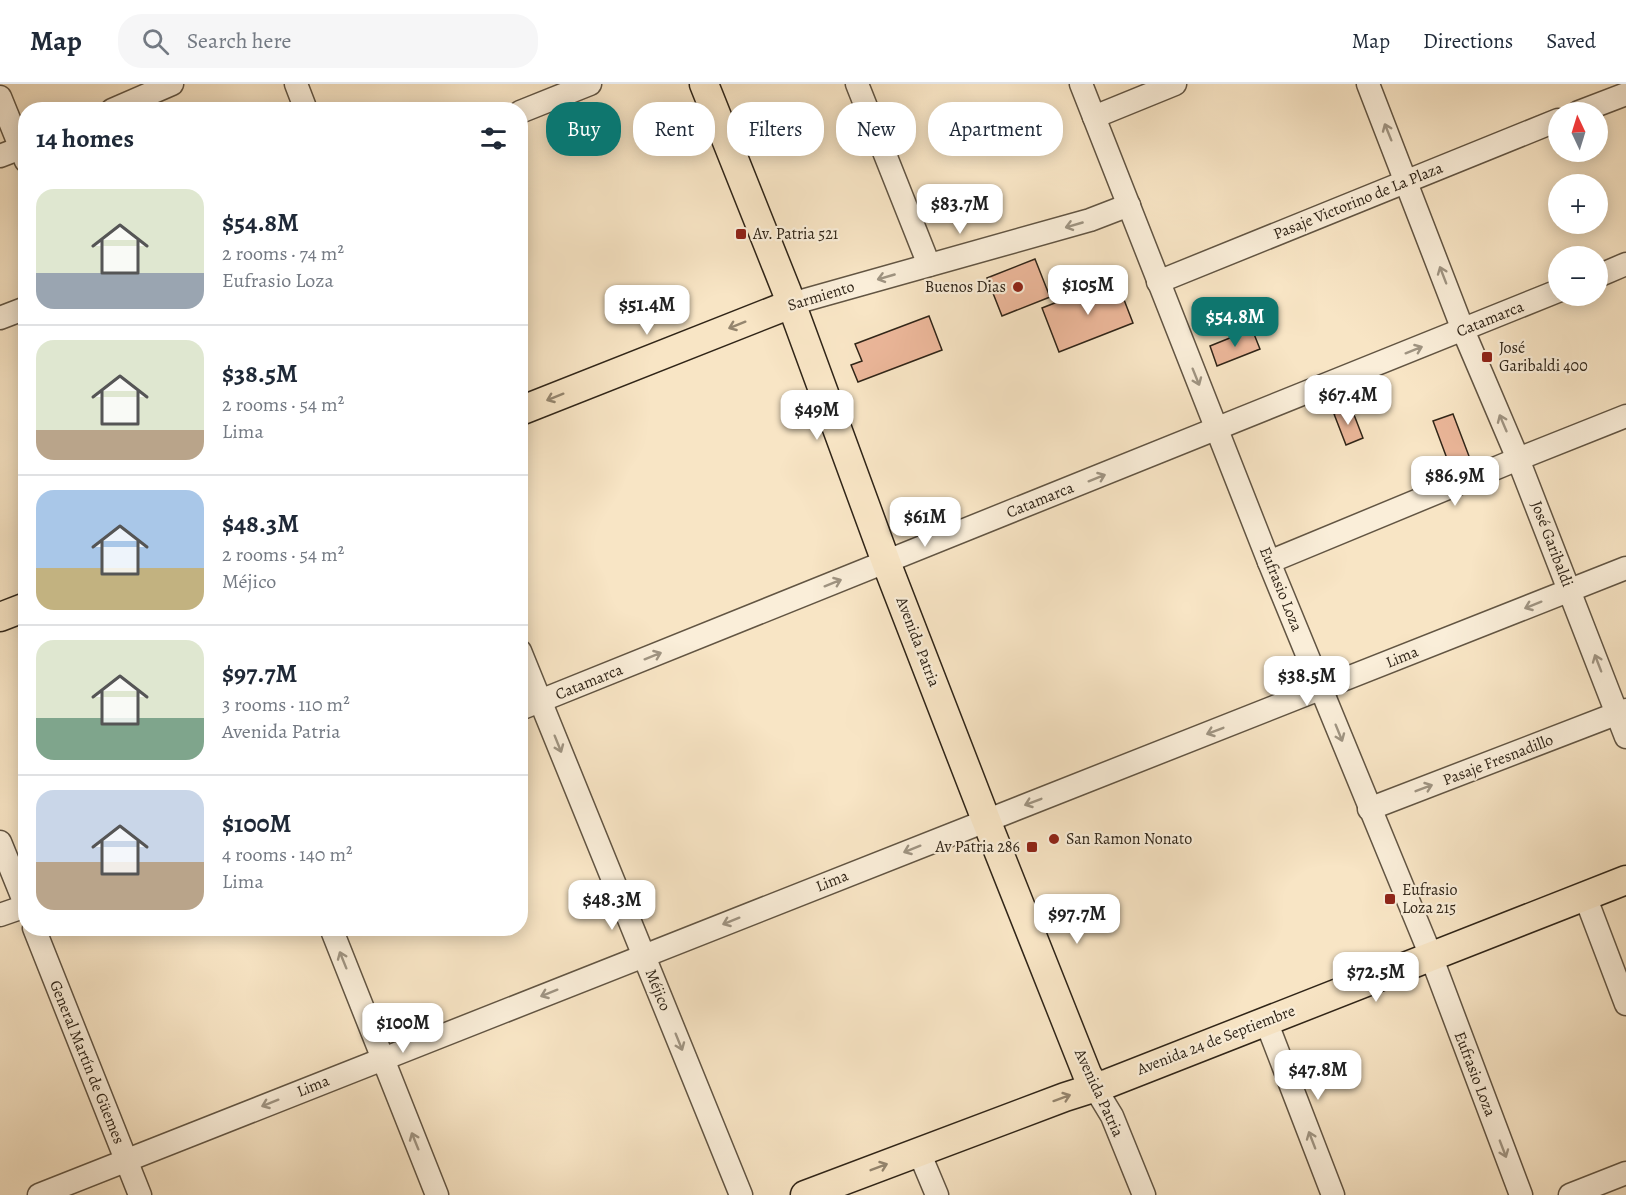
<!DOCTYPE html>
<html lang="en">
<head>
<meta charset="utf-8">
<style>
	:root { --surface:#fff; --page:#f6f6f7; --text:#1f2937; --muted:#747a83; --line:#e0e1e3; --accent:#0f766e }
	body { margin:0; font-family:Alegreya,serif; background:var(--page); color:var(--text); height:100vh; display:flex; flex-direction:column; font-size:22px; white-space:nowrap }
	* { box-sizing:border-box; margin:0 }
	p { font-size:20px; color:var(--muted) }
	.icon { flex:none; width:33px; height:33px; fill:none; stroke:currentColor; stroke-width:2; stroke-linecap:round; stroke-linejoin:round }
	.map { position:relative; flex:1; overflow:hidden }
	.panel { position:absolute; left:18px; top:18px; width:510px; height:834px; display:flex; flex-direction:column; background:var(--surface); border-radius:24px; box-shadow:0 3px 15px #0003 }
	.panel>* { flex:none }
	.guide { position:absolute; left:546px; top:18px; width:570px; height:54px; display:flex; gap:12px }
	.needle { width:39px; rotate:356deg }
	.controls { position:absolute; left:1548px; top:18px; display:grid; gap:12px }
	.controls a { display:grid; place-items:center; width:60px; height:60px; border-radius:50%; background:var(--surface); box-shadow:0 3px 15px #0003; font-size:30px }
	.price { position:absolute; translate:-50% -51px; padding:0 14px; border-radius:12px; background:#fff; color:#222; font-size:20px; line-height:39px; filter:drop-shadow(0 2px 3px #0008) }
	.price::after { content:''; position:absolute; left:50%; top:36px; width:18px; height:14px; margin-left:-9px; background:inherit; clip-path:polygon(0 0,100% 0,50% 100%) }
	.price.active { background:var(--accent); color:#fff }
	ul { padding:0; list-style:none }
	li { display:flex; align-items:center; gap:18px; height:150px; padding:0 18px }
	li+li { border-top:2px solid var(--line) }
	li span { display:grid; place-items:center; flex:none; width:168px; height:120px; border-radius:18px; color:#555 }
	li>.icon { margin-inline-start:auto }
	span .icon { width:72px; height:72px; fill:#fffc; stroke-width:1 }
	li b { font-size:26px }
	h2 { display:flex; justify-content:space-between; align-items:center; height:72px; padding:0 18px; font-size:26px }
	.chip { padding:0 21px; border-radius:24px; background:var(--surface); box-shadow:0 3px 15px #0003; font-size:21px; line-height:54px }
	.chip.active { background:var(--accent); color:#fff }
	header { display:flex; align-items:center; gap:36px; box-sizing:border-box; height:84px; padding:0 30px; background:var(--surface); border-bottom:2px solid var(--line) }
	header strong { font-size:28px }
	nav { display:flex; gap:33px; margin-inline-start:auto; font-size:21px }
	.search { width:420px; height:54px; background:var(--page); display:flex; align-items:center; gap:15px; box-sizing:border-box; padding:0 21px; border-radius:24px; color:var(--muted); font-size:22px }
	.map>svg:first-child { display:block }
</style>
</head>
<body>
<header>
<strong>Map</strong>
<div class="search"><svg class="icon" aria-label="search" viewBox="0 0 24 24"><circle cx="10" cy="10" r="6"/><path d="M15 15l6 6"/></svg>Search here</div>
<nav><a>Map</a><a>Directions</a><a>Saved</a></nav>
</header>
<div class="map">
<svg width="1626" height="1111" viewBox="0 0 1626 1111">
	<rect width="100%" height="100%" fill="#f8e5c5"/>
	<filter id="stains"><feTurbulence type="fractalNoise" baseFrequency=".00333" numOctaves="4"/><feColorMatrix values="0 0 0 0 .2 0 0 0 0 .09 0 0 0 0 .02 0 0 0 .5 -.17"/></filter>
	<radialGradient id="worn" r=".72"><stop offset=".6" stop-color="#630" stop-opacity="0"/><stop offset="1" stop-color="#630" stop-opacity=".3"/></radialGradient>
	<g fill="#ecb79a" stroke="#302518" stroke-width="1.5">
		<path d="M1035,175L1050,213L1002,232L987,194Z"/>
		<path d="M1116,195L1133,239L1059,268L1042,224Z"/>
		<path d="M929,232L942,266L858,298L851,281L862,277L855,260Z"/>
		<path d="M1252,245L1260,265L1217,282L1210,262Z"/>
		<path d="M1351,323L1363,354L1346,361L1334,330Z"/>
		<path d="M1453,330L1472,380L1452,388L1433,337Z"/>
	</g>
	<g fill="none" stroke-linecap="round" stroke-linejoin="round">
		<defs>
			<g id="minor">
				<path d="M296,0L306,26"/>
				<path d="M857,0L929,181"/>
				<path d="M1081,0L1269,478L1431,872L1521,1111"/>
				<path d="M1368,0L1463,246L1518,375L1626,653"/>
				<path d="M0,13L26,77"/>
				<path d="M112,26L172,0"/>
				<path d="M520,28L590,0"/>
				<path d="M1579,28L1626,10"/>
				<path d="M1094,33L1175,0"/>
				<path d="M0,72L26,62"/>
				<path d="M1598,192L1626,180"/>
				<path d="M1158,198L1558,36"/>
				<path d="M791,220L1090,136L1129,121"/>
				<path d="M0,234L26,224"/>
				<path d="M1269,478L1518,375L1626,332"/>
				<path d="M520,567L741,1111"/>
				<path d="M520,625L1558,207"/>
				<path d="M1369,725L1626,626"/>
				<path d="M0,758L26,822"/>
				<path d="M1585,812L1626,920"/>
				<path d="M0,831L26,822"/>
				<path d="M34,844L140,1111"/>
				<path d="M331,844L437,1111"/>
				<path d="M1266,937L1333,1111"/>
				<path d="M1095,1004L1112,1032L1144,1111"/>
				<path d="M919,1068L937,1111"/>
				<path d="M39,1111L1626,484"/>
				<path d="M1570,1111L1626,1089"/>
			</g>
			<g id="major">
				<path d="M704,0L787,208L886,478L986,736L1087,990L1095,1004"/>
				<path d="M520,327L791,220"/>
				<path d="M0,533L26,523"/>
				<path d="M805,1111L1065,1013L1109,999L1626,796"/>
			</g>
		</defs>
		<use href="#minor" stroke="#625543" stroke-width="25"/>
		<use href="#major" stroke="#302518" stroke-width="31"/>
		<use href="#minor" stroke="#faeed9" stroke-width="22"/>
		<use href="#major" stroke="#f8e5c5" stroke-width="28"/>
	</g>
	<defs><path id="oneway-shaft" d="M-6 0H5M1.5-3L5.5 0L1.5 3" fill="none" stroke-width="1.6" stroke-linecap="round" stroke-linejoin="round" transform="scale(1.5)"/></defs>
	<g stroke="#9f9482">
		<use href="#oneway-shaft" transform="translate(1388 48) rotate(-112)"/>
		<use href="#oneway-shaft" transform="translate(1074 141) rotate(164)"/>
		<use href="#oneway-shaft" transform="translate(1443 191) rotate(-111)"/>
		<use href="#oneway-shaft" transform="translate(886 193) rotate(164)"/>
		<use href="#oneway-shaft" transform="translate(1414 266) rotate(-22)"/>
		<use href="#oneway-shaft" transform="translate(1196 293) rotate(68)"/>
		<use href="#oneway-shaft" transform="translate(1503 339) rotate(-113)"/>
		<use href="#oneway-shaft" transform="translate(1097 394) rotate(-22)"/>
		<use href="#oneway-shaft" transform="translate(833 499) rotate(-22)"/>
		<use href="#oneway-shaft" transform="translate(1533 521) rotate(158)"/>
		<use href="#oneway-shaft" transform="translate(653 572) rotate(-22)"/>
		<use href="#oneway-shaft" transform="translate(1598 579) rotate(-111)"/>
		<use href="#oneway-shaft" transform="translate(1215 647) rotate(159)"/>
		<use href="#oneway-shaft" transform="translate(1339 649) rotate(68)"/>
		<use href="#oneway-shaft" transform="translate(558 660) rotate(68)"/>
		<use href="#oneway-shaft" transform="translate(1424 704) rotate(-21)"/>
		<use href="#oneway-shaft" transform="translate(1033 718) rotate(159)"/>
		<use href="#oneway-shaft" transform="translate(912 765) rotate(158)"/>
		<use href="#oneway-shaft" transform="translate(731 837) rotate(158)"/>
		<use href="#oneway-shaft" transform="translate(343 876) rotate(-112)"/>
		<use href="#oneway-shaft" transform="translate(549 909) rotate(158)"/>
		<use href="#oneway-shaft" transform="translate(679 958) rotate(68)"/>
		<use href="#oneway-shaft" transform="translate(270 1019) rotate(158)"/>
		<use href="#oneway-shaft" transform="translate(1312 1056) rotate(-111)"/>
		<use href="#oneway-shaft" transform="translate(415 1057) rotate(-112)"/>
		<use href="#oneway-shaft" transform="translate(1503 1065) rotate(69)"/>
	</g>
	<g stroke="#94856e">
		<use href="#oneway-shaft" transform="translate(737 241) rotate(158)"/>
		<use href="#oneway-shaft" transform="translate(555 313) rotate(158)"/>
		<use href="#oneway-shaft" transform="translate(1062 1014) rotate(-20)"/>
		<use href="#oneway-shaft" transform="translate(879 1083) rotate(-21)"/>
	</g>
	<g fill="#8f2418" stroke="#faeed9" stroke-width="2">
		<rect x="735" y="144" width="12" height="12" rx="3"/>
		<circle cx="1018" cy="203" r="6"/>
		<rect x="1481" y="267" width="12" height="12" rx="3"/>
		<circle cx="1054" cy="755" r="6"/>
		<rect x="1026" y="757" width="12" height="12" rx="3"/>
		<rect x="1384" y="809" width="12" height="12" rx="3"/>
	</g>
	<g text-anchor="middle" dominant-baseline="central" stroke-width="4.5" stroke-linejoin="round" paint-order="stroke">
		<g font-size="16" fill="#302518" stroke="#faeed9">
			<text transform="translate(1358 117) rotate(-22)">Pasaje Victorino de La Plaza</text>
			<text transform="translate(821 212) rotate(-17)">Sarmiento</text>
			<text transform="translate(1490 235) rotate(-22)">Catamarca</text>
			<text transform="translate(1040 416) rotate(-22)">Catamarca</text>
			<text transform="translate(1552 460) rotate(69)">José Garibaldi</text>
			<text transform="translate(1281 505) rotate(68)">Eufrasio Loza</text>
			<text transform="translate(918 558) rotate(69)">Avenida Patria</text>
			<text transform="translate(1402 573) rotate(-22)">Lima</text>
			<text transform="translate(589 598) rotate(-22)">Catamarca</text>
			<text transform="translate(1498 676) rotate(-21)">Pasaje Fresnadillo</text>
			<text transform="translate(832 797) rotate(-22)">Lima</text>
			<text transform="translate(658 906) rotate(68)">Méjico</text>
			<text transform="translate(1216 956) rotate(-21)">Avenida 24 de Septiembre</text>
			<text transform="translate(87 978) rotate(68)">General Martín de Güemes</text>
			<text transform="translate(1475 990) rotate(69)">Eufrasio Loza</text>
			<text transform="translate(313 1002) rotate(-22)">Lima</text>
			<text transform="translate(1099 1009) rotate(65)">Avenida Patria</text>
		</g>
		<g font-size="16" fill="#302518" stroke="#faeed9" text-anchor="start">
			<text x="753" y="150">Av. Patria 521</text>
			<text x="1006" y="203" text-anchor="end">Buenos Dias</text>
			<text x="1499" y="264">José<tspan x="1499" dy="18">Garibaldi 400</tspan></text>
			<text x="1066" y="755">San Ramon Nonato</text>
			<text x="1020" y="763" text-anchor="end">Av Patria 286</text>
			<text x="1402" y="806">Eufrasio<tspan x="1402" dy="18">Loza 215</tspan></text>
		</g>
	</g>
	<rect width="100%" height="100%" filter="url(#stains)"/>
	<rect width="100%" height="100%" fill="url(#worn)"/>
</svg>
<div class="controls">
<a><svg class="needle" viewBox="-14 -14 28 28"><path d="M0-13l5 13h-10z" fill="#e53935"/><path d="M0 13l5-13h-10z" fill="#747a83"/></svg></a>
<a>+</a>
<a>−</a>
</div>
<b class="price" style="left:960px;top:151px">$83.7M</b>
<b class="price" style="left:1088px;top:232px">$105M</b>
<b class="price" style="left:647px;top:252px">$51.4M</b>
<b class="price active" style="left:1235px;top:264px">$54.8M</b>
<b class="price" style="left:1348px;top:342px">$67.4M</b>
<b class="price" style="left:817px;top:357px">$49M</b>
<b class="price" style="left:1455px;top:423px">$86.9M</b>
<b class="price" style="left:925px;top:464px">$61M</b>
<b class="price" style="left:1307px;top:623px">$38.5M</b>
<b class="price" style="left:612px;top:847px">$48.3M</b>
<b class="price" style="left:1077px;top:861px">$97.7M</b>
<b class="price" style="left:1376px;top:919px">$72.5M</b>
<b class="price" style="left:403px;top:970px">$100M</b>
<b class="price" style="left:1318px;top:1017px">$47.8M</b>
<div class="guide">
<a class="chip active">Buy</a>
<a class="chip">Rent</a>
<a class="chip">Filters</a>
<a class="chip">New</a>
<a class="chip">Apartment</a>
</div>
<section class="panel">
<h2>14 homes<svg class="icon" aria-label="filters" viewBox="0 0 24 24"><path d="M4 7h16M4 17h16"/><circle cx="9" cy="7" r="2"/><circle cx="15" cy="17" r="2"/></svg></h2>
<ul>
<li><span style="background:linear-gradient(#dfe7d0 70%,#9aa5b1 0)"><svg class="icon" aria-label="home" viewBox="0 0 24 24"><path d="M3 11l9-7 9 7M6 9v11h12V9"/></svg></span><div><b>$54.8M</b><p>2 rooms · 74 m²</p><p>Eufrasio Loza</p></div></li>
<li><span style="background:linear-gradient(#dfe7d0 75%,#b9a48a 0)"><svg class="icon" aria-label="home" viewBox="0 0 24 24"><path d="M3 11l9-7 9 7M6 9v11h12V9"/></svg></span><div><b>$38.5M</b><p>2 rooms · 54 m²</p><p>Lima</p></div></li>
<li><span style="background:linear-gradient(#a9c7e8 65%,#c2b280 0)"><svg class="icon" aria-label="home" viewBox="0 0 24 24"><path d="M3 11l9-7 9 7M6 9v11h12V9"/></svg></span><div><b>$48.3M</b><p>2 rooms · 54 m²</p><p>Méjico</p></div></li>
<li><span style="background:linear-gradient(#dfe7d0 65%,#7fa58c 0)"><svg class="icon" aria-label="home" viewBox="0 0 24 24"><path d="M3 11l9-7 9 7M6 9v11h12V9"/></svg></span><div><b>$97.7M</b><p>3 rooms · 110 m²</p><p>Avenida Patria</p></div></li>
<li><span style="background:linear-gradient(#c9d6e8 60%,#b9a48a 0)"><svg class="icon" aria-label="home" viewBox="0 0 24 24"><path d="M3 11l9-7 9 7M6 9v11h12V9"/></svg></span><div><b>$100M</b><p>4 rooms · 140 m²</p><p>Lima</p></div></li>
</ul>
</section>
</div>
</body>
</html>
